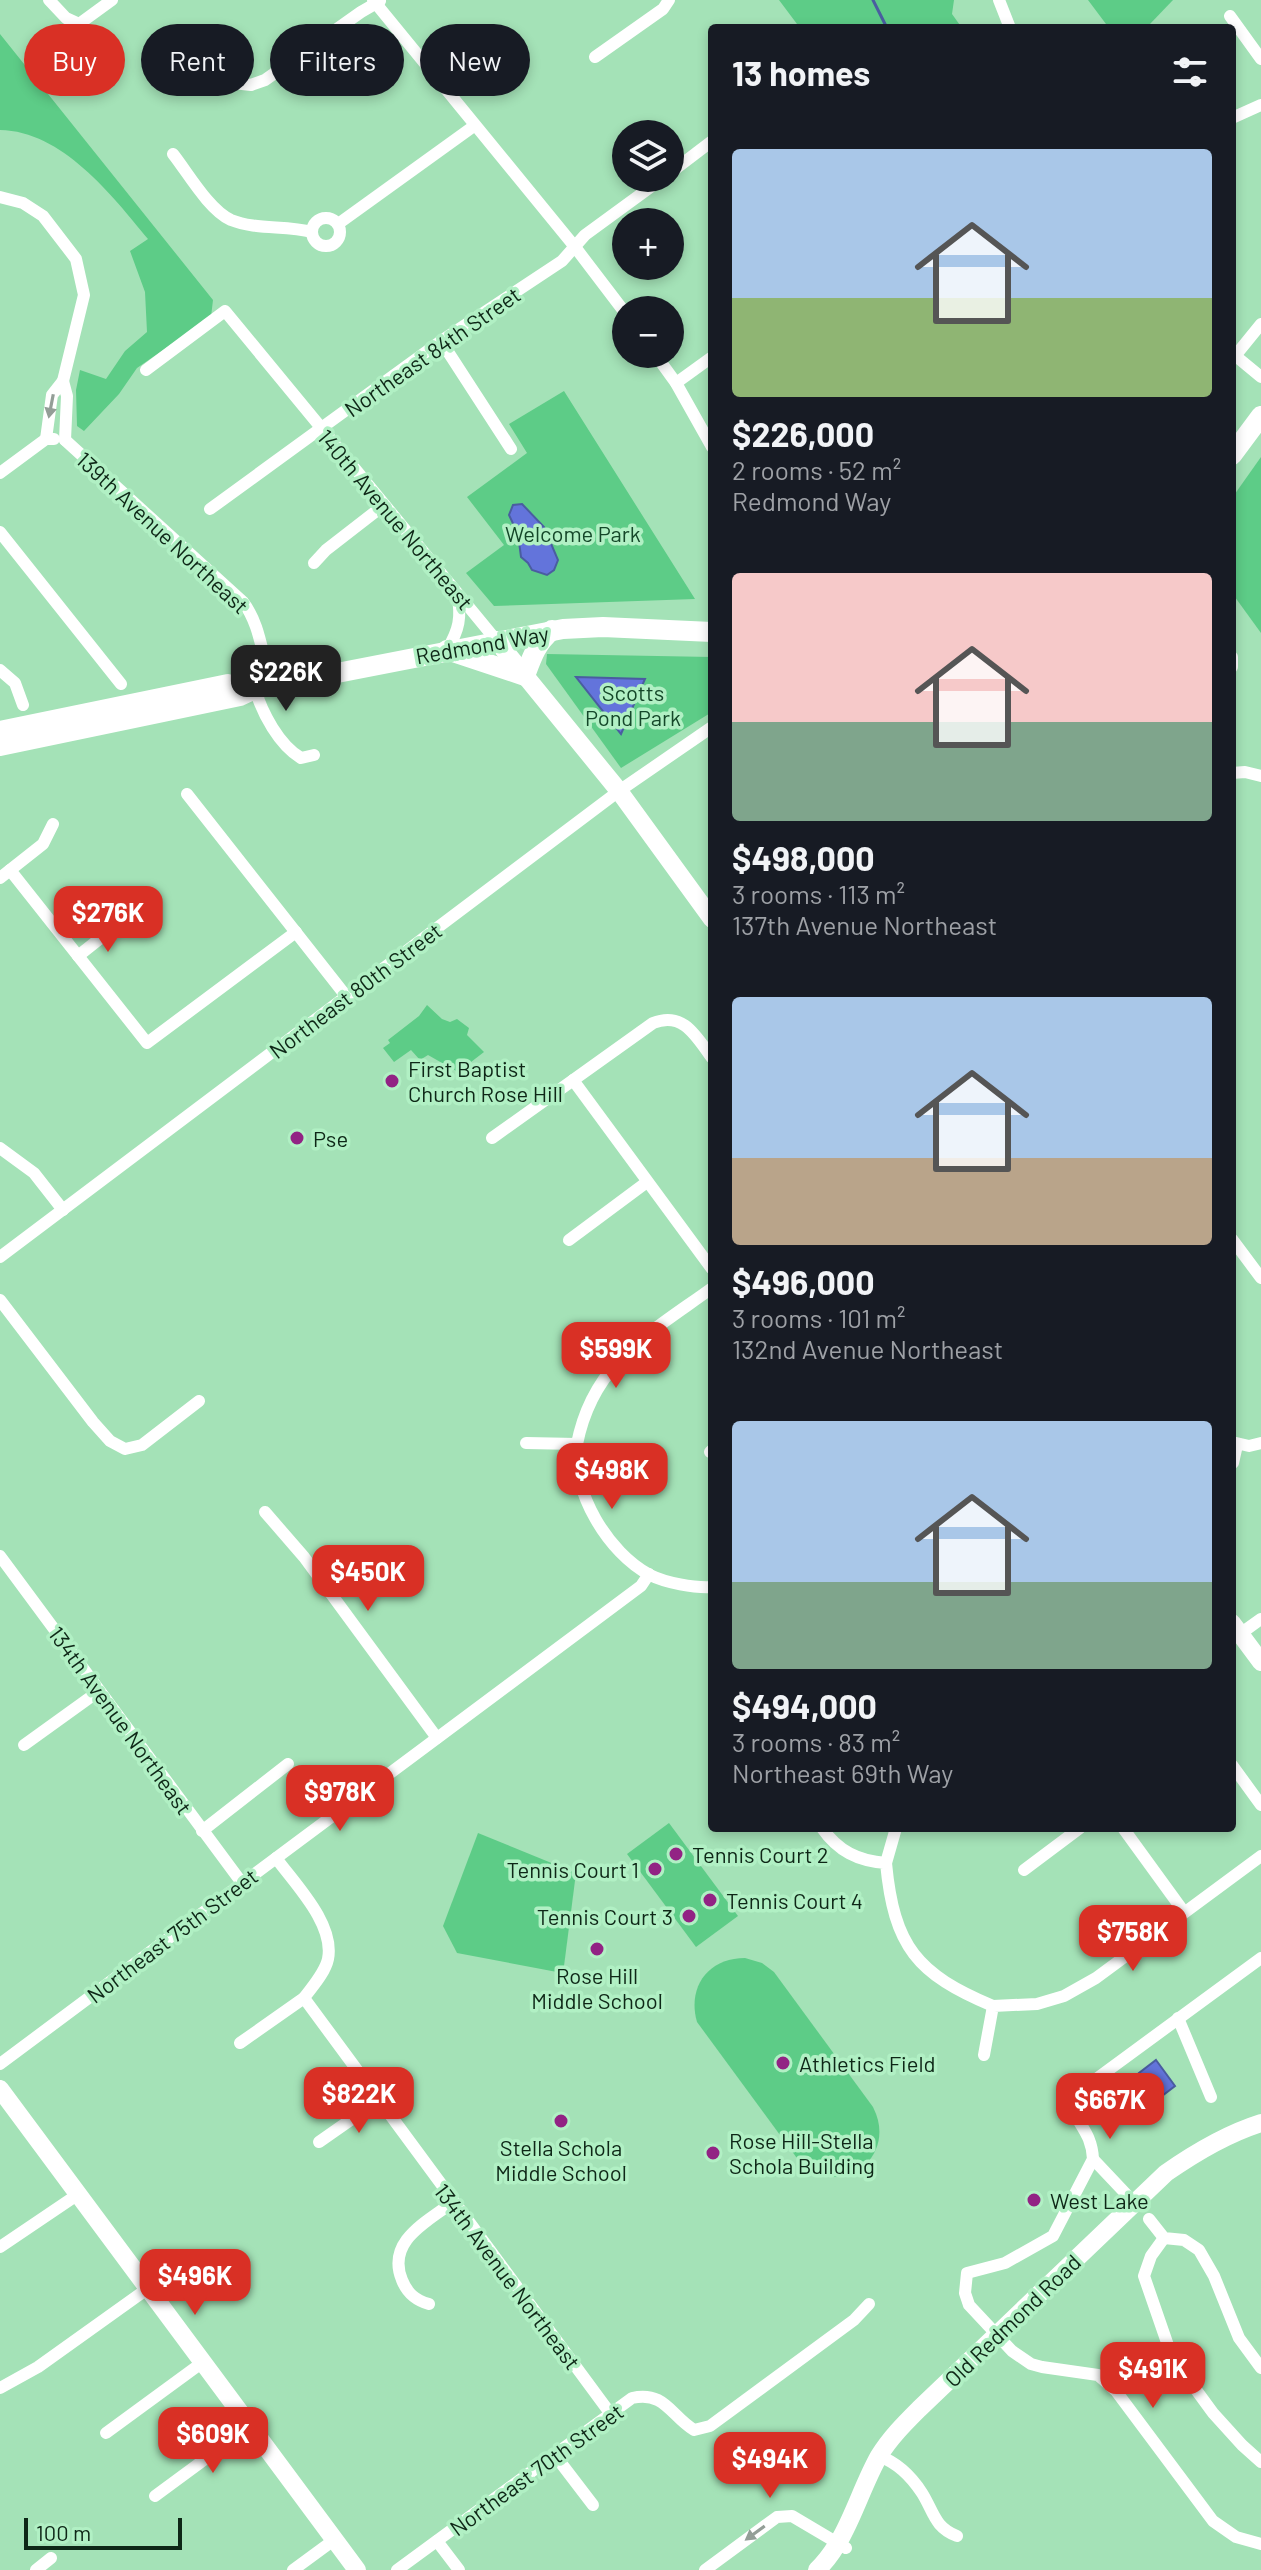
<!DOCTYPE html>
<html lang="en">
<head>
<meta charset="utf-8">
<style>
	:root { --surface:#171b24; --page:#20242c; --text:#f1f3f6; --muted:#9ea1a6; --accent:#d93025 }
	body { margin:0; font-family:Barlow,sans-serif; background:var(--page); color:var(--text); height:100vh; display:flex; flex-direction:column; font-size:30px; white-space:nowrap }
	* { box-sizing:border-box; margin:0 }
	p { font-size:26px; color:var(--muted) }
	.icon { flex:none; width:44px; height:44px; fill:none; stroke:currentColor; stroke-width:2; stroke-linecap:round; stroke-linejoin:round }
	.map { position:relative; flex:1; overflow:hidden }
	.side { position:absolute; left:708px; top:24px; width:528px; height:1808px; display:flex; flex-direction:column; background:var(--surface); border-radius:8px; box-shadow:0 4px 12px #0003 }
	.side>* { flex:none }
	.top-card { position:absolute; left:24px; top:24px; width:564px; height:72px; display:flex; gap:16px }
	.controls { position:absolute; left:612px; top:120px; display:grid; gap:16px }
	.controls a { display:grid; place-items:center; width:72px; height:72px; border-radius:50%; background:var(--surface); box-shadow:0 4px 12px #0003; font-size:40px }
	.scale { position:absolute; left:24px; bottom:20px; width:158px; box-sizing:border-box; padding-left:8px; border:4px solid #0e2717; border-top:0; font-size:22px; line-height:28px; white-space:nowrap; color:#0e2717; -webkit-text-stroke:6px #b1f0c4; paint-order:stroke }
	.price { position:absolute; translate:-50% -68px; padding:0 18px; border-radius:16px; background:var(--accent); color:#fff; font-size:26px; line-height:52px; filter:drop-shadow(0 2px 4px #0008) }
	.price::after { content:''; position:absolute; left:50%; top:48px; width:24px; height:18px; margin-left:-12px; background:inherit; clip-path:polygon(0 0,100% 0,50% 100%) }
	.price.active { background:#222; color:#fff }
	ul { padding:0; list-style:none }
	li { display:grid; align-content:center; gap:16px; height:424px; padding:0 24px }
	li span { display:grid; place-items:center; height:248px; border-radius:8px; color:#555 }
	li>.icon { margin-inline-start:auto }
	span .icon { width:144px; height:144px; fill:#fffc; stroke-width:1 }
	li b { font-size:34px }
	h2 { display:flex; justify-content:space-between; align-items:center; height:96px; padding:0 24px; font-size:34px }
	.tag { padding:0 28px; border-radius:36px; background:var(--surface); box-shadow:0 4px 12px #0003; font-size:28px; line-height:72px }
	.tag.active { background:var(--accent); color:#fff }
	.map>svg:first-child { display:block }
</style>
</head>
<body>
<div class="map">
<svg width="1261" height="2570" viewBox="0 0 1261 2570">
	<rect width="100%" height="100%" fill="#a4e2b7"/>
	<g fill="#5dcc87">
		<path d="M779,0H954L952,14L962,28H800Z"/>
		<path d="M1088,0H1173L1149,25L1109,28Z"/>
		<path d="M0,34L213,300L211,317L137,368L119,394L84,431L77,426L76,390L80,370L106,379L125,351L147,332L145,292L130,251L148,239C112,195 62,131 0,130Z"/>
		<path d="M564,391L695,599L494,606L466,573L504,545L467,497L527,453L509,424Z"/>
		<path d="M1261,457V633L1232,593V498Z"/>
		<path d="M547,654L712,657V712L621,768L546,664Z"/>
		<path d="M427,1005L442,1019L450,1022L457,1019L469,1028L467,1035L484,1052L458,1072L428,1055L420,1060L411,1050L394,1062L383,1048L390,1043L388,1040L419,1016Z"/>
		<path d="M669,1823L738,1916L696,1947L627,1854Z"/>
		<path d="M478,1833L576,1873L564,1966L557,1972L457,1953L443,1926Z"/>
		<path d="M745,1958L762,1963L774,1972L873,2107C898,2155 845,2199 802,2165L697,2022C687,1987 708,1958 745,1958Z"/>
	</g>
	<g fill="#6374db" stroke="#4a5da0" stroke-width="2">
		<path d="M522,504L544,527L558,560L554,570L547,575L532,570L528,563L521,557L518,534L509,515L513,505Z"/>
		<path d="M576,677L645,679L621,734Z"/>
		<path d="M1156,2060L1175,2086L1158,2099L1139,2073Z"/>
	</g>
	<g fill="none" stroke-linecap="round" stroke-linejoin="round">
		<path stroke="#4a5da0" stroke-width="3" d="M873,0L887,28"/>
		<g stroke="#fff" stroke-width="12">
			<path d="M49,0L66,18L79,24"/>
			<path d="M373,0L575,247L626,314"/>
			<path d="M999,0L1010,28"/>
			<path d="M1230,16L1261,59"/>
			<path d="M595,57L663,9L669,0"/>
			<path d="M60,78L79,24L112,0"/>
			<path d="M233,83L251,85L265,80L361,12L380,1"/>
			<path d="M1232,118L1261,105"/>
			<path d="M173,154C188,173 209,210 231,220C256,230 286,225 312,232"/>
			<path d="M670,173L712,141"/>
			<path d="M0,197L23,203L43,216L76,259L84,295L63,381"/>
			<circle cx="326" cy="232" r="14"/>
			<path d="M338,224L474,126"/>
			<path d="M441,341L511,449"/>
			<path d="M1232,353L1261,377"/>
			<path d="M655,354L676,383L712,447"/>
			<path d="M1235,356L1261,324"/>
			<path d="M146,370L225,311L496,640"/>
			<path d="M676,383L712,357"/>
			<path d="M46,439L52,395L63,381L67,396L65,440"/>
			<path d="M65,440L243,602C261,625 262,658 272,685"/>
			<path d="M0,473L46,439H54"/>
			<path d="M210,509L441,341L562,261L585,235L663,178"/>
			<path d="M0,532L121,684"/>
			<path d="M314,563L326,550L384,505"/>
			<path d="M447,650C459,630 462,617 457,594"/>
			<path d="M1232,657V667"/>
			<path d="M0,670L15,683L23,705"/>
			<path d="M255,689C262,713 279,745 301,758L314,755"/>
			<path d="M1232,773L1245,772L1261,776"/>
			<path d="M187,794L346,996"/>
			<path d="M10,870L147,1043L296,932"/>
			<path d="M0,878L43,844L53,824"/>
			<path d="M78,956L117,925"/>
			<path d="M573,1080L712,1269"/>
			<path d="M492,1138L653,1023C683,1011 696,1036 712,1058"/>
			<path d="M0,1148L34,1173L63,1210"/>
			<path d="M1232,1239L1261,1278"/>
			<path d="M569,1240L647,1182"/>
			<path d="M0,1257L619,791L712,727"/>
			<path d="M0,1300L93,1422L110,1441L125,1449L142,1445L199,1401"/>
			<path d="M1232,1442L1249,1446L1261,1443"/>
			<path d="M526,1443L577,1444C593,1362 650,1333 712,1288"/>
			<path d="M577,1444C571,1491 608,1553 650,1575C666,1583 694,1588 712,1587"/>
			<path d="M710,1452L712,1450"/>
			<path d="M1233,1463L1237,1445"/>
			<path d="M265,1512L304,1557L437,1738"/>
			<path d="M0,1556L242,1883"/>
			<path d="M1240,1634L1261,1619"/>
			<path d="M24,1745L99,1691"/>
			<path d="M1232,1765L1261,1805"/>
			<path d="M822,1828C838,1851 858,1861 886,1863C894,1947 917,1974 993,2006"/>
			<path d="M1123,1828L1184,1912"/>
			<path d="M202,1831L288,1764"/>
			<path d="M276,1858C295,1884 335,1924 328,1959C325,1973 312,1987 304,1998L610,2413"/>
			<path d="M886,1863L896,1828"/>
			<path d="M1024,1870L1080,1828"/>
			<path d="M1261,1958L1073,2096L1070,2104C1079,2126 1092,2134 1093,2159L1053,2236L1005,2263L967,2273L965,2293L969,2305L1012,2351L1031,2364L1042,2367L1098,2375L1116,2391L1213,2521L1236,2537L1261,2544"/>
			<path d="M1178,2018L1211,2097"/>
			<path d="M240,2043L304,1998"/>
			<path d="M984,2055L993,2006L1037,2004L1064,1996L1096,1978L1261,1856"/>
			<path d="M0,2064L641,1586L649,1574"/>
			<path d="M319,2142L379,2100"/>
			<path d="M1093,2159L1127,2195"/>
			<path d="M1149,2219L1164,2238L1184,2240L1199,2250L1214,2276L1239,2338L1261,2368"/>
			<path d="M1164,2238L1151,2256L1144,2276L1172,2357L1213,2413L1242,2445L1261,2462"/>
			<path d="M0,2247L77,2195"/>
			<path d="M429,2304C415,2300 407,2293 402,2280C386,2241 427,2222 453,2202"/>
			<path d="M0,2388L38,2367L147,2289"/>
			<path d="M106,2433L203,2362"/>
			<path d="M554,2454L593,2505"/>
			<path d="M879,2456C898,2463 911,2476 922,2493C934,2512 934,2527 957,2536"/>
			<path d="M155,2496L250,2426"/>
			<path d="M437,2541L459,2570"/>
			<path d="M36,2570L51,2558"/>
			<path d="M293,2570L334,2540"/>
			<path d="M397,2570L632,2398C665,2391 670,2415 694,2430L710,2426L854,2320L869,2304"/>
			<path d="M705,2570L777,2517L792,2516L846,2548"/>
		</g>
		<g stroke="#fff" stroke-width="18">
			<path d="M496,640L619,791L712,919"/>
			<path d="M1232,1623L1261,1662"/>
			<path d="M0,2089L357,2570"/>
			<path d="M817,2570C848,2540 858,2493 879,2456C890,2438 904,2424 919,2409L1166,2173C1196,2152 1226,2134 1261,2123"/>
		</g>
		<g stroke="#fff" stroke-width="20">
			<path d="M1232,455L1261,416"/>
			<path d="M447,650L525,676C532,657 536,644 552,630"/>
			<path d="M0,731L228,684"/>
			<path d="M0,746L240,696L255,689L563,629L603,627L712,632"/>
		</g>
	</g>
	<defs><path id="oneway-solid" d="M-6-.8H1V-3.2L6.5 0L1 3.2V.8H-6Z" transform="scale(2)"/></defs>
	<g fill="#939e97">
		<use href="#oneway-solid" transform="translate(51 406) rotate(101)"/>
		<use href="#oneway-solid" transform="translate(755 2533) rotate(144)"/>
	</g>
	<g fill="#922384" stroke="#b1f0c4" stroke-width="3">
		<circle cx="392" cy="1081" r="8"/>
		<circle cx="297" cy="1138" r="8"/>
		<circle cx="676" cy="1854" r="8"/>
		<circle cx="655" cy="1869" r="8"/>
		<circle cx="710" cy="1900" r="8"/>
		<circle cx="689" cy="1916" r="8"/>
		<circle cx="597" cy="1949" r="8"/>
		<circle cx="783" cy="2063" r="8"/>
		<circle cx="561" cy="2121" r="8"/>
		<circle cx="713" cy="2153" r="8"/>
		<circle cx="1034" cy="2200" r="8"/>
	</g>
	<g text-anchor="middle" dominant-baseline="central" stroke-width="7" stroke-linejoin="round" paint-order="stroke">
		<g font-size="22" fill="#0e2717" stroke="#b1f0c4">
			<text transform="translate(432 351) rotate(-35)">Northeast 84th Street</text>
			<text transform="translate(396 519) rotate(50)">140th Avenue Northeast</text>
			<text transform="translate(163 532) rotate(43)">139th Avenue Northeast</text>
			<text transform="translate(482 644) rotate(-10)">Redmond Way</text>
			<text transform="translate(355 990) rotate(-37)">Northeast 80th Street</text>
			<text transform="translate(121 1720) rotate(54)">134th Avenue Northeast</text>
			<text transform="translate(172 1935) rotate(-37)">Northeast 75th Street</text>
			<text transform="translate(508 2276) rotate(53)">134th Avenue Northeast</text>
			<text transform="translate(1012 2320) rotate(-44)">Old Redmond Road</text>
			<text transform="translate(536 2469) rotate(-36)">Northeast 70th Street</text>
		</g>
		<g font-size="22" fill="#144729" stroke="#b1f0c4">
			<text x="573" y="533">Welcome Park</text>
			<text x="633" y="692">Scotts<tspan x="633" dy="25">Pond Park</tspan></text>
		</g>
		<g font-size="22" fill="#0e2717" stroke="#b1f0c4" text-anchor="start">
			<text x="408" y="1068">First Baptist<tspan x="408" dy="25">Church Rose Hill</tspan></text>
			<text x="313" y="1138">Pse</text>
			<text x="692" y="1854">Tennis Court 2</text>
			<text x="639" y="1869" text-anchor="end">Tennis Court 1</text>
			<text x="726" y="1900">Tennis Court 4</text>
			<text x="673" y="1916" text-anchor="end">Tennis Court 3</text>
			<text x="597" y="1975" text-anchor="middle">Rose Hill<tspan x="597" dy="25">Middle School</tspan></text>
			<text x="799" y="2063">Athletics Field</text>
			<text x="729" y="2140">Rose Hill-Stella<tspan x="729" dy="25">Schola Building</tspan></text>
			<text x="561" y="2147" text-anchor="middle">Stella Schola<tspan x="561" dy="25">Middle School</tspan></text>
			<text x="1050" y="2200">West Lake</text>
		</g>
	</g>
</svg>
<div class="controls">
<a><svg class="icon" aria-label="layers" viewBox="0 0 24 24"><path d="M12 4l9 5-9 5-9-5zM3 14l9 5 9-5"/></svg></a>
<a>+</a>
<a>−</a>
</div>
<div class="scale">100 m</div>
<b class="price active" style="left:286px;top:713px">$226K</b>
<b class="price" style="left:108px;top:954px">$276K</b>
<b class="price" style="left:616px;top:1390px">$599K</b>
<b class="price" style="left:612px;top:1511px">$498K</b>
<b class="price" style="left:368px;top:1613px">$450K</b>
<b class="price" style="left:340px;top:1833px">$978K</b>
<b class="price" style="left:1133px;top:1973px">$758K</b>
<b class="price" style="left:359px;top:2135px">$822K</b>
<b class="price" style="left:1110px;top:2141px">$667K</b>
<b class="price" style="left:195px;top:2317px">$496K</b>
<b class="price" style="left:1153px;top:2410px">$491K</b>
<b class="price" style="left:213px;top:2475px">$609K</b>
<b class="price" style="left:770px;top:2500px">$494K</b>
<div class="top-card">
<a class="tag active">Buy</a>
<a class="tag">Rent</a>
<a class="tag">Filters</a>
<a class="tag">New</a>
</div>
<section class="side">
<h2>13 homes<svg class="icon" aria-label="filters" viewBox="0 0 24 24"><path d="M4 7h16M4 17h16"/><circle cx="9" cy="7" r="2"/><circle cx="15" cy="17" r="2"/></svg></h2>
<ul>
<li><span style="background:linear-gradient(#a9c7e8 60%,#8fb573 0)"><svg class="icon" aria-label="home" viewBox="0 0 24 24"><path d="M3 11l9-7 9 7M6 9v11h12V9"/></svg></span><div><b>$226,000</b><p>2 rooms · 52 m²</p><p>Redmond Way</p></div></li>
<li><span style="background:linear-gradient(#f6c9c9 60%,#7fa58c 0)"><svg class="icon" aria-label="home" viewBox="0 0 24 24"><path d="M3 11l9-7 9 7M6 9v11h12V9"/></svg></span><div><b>$498,000</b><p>3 rooms · 113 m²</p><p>137th Avenue Northeast</p></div></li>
<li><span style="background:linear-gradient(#a9c7e8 65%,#b9a48a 0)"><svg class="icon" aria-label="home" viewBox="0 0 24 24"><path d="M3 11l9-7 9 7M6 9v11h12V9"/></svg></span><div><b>$496,000</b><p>3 rooms · 101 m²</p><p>132nd Avenue Northeast</p></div></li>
<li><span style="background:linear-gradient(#a9c7e8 65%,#7fa58c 0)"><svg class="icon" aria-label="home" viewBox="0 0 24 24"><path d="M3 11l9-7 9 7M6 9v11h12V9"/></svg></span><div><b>$494,000</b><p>3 rooms · 83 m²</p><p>Northeast 69th Way</p></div></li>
</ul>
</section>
</div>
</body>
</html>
